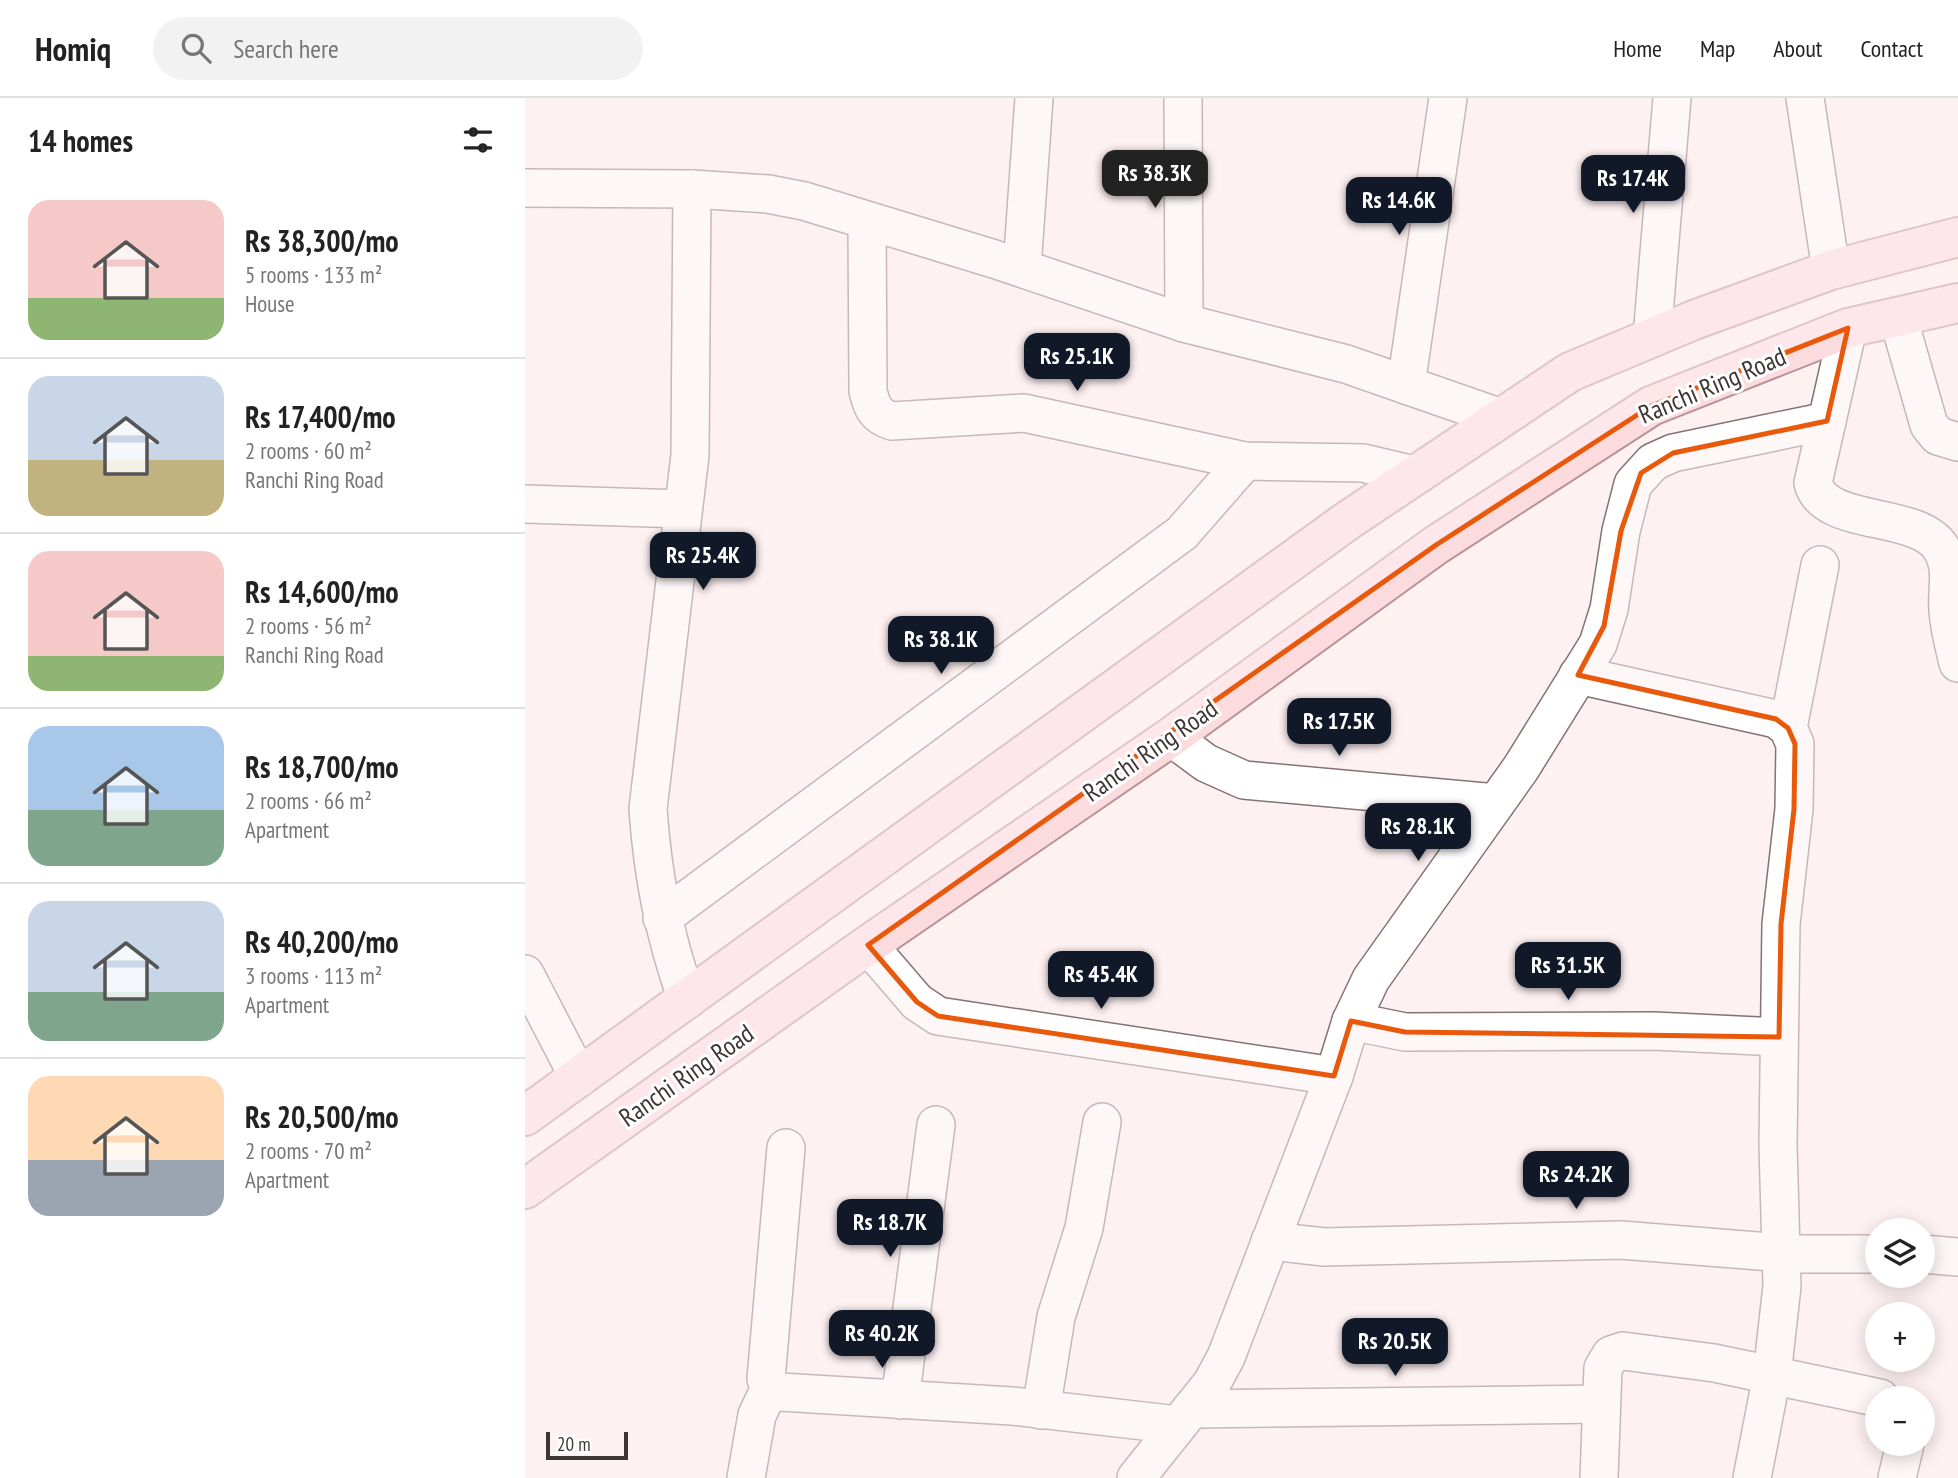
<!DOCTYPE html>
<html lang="en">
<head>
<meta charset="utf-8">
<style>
	:root { --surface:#fff; --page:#f2f2f2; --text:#222; --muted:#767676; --line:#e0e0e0; --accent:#111827 }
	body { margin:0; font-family:"PT Sans Narrow",sans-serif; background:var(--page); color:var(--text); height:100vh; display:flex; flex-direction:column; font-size:26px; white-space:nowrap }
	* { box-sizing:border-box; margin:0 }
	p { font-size:23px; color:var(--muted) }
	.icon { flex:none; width:38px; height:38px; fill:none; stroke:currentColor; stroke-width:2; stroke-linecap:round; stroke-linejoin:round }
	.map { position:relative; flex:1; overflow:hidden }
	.panel { display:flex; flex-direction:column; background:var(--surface); width:525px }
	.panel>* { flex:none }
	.tools { position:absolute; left:1340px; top:1120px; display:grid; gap:14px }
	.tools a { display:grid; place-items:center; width:70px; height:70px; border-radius:50%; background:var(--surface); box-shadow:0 4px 18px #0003; font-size:35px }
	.scale { position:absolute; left:21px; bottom:18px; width:82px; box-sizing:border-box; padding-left:7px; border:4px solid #3e3636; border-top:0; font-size:19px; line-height:24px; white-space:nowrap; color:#3e3636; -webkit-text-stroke:5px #fff; paint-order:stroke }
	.price { position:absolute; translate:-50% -60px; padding:0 16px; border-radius:14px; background:var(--accent); color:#fff; font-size:23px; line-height:46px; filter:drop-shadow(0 2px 4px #0008) }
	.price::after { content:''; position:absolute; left:50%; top:42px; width:21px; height:16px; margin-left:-10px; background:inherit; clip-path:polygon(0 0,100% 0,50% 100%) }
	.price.on { background:#222; color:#fff }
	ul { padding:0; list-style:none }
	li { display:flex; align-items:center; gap:21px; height:175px; padding:0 28px }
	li+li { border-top:2px solid var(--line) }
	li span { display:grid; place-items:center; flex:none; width:196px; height:140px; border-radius:21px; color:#555 }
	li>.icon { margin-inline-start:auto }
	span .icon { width:84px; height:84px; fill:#fffc; stroke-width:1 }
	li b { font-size:30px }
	h2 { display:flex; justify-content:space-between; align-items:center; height:84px; padding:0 28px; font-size:30px }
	header { display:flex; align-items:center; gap:42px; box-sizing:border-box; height:98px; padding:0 35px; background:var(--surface); border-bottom:2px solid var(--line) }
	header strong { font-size:33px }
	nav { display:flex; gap:38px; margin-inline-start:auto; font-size:24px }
	.search { width:490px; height:63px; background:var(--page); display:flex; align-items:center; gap:18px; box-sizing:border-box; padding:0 24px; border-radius:38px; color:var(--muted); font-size:26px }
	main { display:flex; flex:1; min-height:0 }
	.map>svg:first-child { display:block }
</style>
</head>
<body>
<header>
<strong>Homiq</strong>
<div class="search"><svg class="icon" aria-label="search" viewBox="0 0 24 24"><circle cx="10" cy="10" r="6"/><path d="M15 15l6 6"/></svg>Search here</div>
<nav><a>Home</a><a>Map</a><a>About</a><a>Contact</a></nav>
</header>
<main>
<section class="panel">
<h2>14 homes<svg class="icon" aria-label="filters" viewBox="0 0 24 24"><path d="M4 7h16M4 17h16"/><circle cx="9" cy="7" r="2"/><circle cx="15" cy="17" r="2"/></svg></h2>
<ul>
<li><span style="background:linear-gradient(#f6c9c9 70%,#8fb573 0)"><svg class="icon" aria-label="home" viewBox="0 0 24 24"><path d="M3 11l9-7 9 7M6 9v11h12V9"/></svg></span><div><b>Rs 38,300/mo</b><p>5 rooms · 133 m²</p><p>House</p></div></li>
<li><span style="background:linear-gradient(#c9d6e8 60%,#c2b280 0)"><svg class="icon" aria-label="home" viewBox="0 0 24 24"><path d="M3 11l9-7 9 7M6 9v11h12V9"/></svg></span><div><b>Rs 17,400/mo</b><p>2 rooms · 60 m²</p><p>Ranchi Ring Road</p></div></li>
<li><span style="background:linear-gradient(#f6c9c9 75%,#8fb573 0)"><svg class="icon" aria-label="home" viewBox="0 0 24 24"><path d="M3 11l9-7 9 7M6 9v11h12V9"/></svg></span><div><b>Rs 14,600/mo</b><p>2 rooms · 56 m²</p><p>Ranchi Ring Road</p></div></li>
<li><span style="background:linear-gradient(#a9c7e8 60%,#7fa58c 0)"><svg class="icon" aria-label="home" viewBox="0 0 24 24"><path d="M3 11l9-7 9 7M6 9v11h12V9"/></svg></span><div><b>Rs 18,700/mo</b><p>2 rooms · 66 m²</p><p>Apartment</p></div></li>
<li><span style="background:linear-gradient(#c9d6e8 65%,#7fa58c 0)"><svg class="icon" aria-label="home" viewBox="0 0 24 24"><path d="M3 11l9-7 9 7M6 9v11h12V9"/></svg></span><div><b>Rs 40,200/mo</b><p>3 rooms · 113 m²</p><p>Apartment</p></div></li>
<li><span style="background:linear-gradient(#ffd9b3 60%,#9aa5b1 0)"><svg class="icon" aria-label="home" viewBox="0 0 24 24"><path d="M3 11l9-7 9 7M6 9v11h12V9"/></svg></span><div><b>Rs 20,500/mo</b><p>2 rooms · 70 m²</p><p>Apartment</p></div></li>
</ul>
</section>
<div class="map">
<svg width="1433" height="1380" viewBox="0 0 1433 1380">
	<rect width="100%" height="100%" fill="#fef1f2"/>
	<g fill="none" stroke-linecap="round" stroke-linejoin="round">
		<defs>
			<g id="minor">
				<path d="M658,0L659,225"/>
				<path d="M1280,0L1306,172"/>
				<path d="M0,90L167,91L243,96L279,103L469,161L659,225L821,266L976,320"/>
				<path d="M342,124L343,293C347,310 351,318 367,323L499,315L720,363L838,365L889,377"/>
				<path d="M497,170L509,0"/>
				<path d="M1373,219L1404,327L1413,338L1433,344"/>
				<path d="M1323,230L1288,385C1300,430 1392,412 1416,450C1429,471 1421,490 1423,512C1424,530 1429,548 1433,565"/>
				<path d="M1127,239L1147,0"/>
				<path d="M881,287L923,0"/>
				<path d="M0,406L158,411"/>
				<path d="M1053,577L1251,621L1263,630L1270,646L1269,711L1256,826L1253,1047L1257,1188L1247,1277L1227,1380"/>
				<path d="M1263,630L1295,467"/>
				<path d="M646,639L681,665L719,682L971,705"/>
				<path d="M137,820L657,435L720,363"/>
				<path d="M343,847L392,904L413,918L809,978"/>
				<path d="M0,876L54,980"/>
				<path d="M162,902C139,836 128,780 123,711L165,357L167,91"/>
				<path d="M826,923L880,934L1129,933L1254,939"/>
				<path d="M261,1050L241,1281L245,1290L255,1294L487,1308L653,1327"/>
				<path d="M745,1143L799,1149L1096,1142L1271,1156H1353"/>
				<path d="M1398,1156L1433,1159"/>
				<path d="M375,1302L411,1027"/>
				<path d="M666,1311L1075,1306"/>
				<path d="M516,1312L531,1219L559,1130L577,1024"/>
				<path d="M221,1380L232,1317L245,1290"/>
				<path d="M611,1380L687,1285L701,1259L809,978L826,923L846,881L996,670L1073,546L1084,511L1096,433L1108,386L1128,364L1148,355L1302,323"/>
				<path d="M1074,1380L1078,1270L1086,1257L1098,1253L1189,1265L1355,1300"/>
				<path d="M1372,1380L1380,1346"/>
			</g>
			<g id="major">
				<path d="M0,1018L822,423L1045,274L1169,222L1306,172L1433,139"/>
				<path d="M0,1091L343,847L646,639L911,447L1126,308L1323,230L1433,205"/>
			</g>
		</defs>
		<use href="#minor" stroke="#857274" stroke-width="40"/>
		<use href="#major" stroke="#b89296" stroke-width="42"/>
		<use href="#minor" stroke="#fff" stroke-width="37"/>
		<use href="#major" stroke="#fcdbdf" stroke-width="38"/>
	</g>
	<path d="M0 0H1433V1380H0ZM1323,230L1302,323L1148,355L1116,375L1096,433L1079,528L1053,577L1251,621L1263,630L1270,646L1269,711L1256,826L1254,939L880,934L826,923L809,978L413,918L392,904L343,847L911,447L1126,308Z" fill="#fef1f2" fill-opacity=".55" fill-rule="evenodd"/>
	<path fill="none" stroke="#e8590c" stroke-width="5" stroke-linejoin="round" d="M1323,230L1302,323L1148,355L1116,375L1096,433L1079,528L1053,577L1251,621L1263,630L1270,646L1269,711L1256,826L1254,939L880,934L826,923L809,978L413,918L392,904L343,847L911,447L1126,308Z"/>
	<g text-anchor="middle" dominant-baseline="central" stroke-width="6" stroke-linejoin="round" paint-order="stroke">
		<g font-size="26" fill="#3e3636" stroke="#fff">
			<text transform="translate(1187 287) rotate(-23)">Ranchi Ring Road</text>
			<text transform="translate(625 652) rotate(-35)">Ranchi Ring Road</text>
			<text transform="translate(161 977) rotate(-35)">Ranchi Ring Road</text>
		</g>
	</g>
</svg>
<div class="tools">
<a><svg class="icon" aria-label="layers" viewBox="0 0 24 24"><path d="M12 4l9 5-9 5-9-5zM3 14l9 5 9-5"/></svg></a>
<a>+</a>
<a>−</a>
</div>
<div class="scale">20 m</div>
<b class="price on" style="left:630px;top:112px">Rs 38.3K</b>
<b class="price" style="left:1108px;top:117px">Rs 17.4K</b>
<b class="price" style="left:874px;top:139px">Rs 14.6K</b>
<b class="price" style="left:552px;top:295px">Rs 25.1K</b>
<b class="price" style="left:178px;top:494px">Rs 25.4K</b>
<b class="price" style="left:416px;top:578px">Rs 38.1K</b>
<b class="price" style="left:814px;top:660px">Rs 17.5K</b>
<b class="price" style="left:893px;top:765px">Rs 28.1K</b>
<b class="price" style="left:1043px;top:904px">Rs 31.5K</b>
<b class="price" style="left:576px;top:913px">Rs 45.4K</b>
<b class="price" style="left:1051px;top:1113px">Rs 24.2K</b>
<b class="price" style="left:365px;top:1161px">Rs 18.7K</b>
<b class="price" style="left:357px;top:1272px">Rs 40.2K</b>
<b class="price" style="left:870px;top:1280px">Rs 20.5K</b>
</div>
</main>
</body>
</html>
